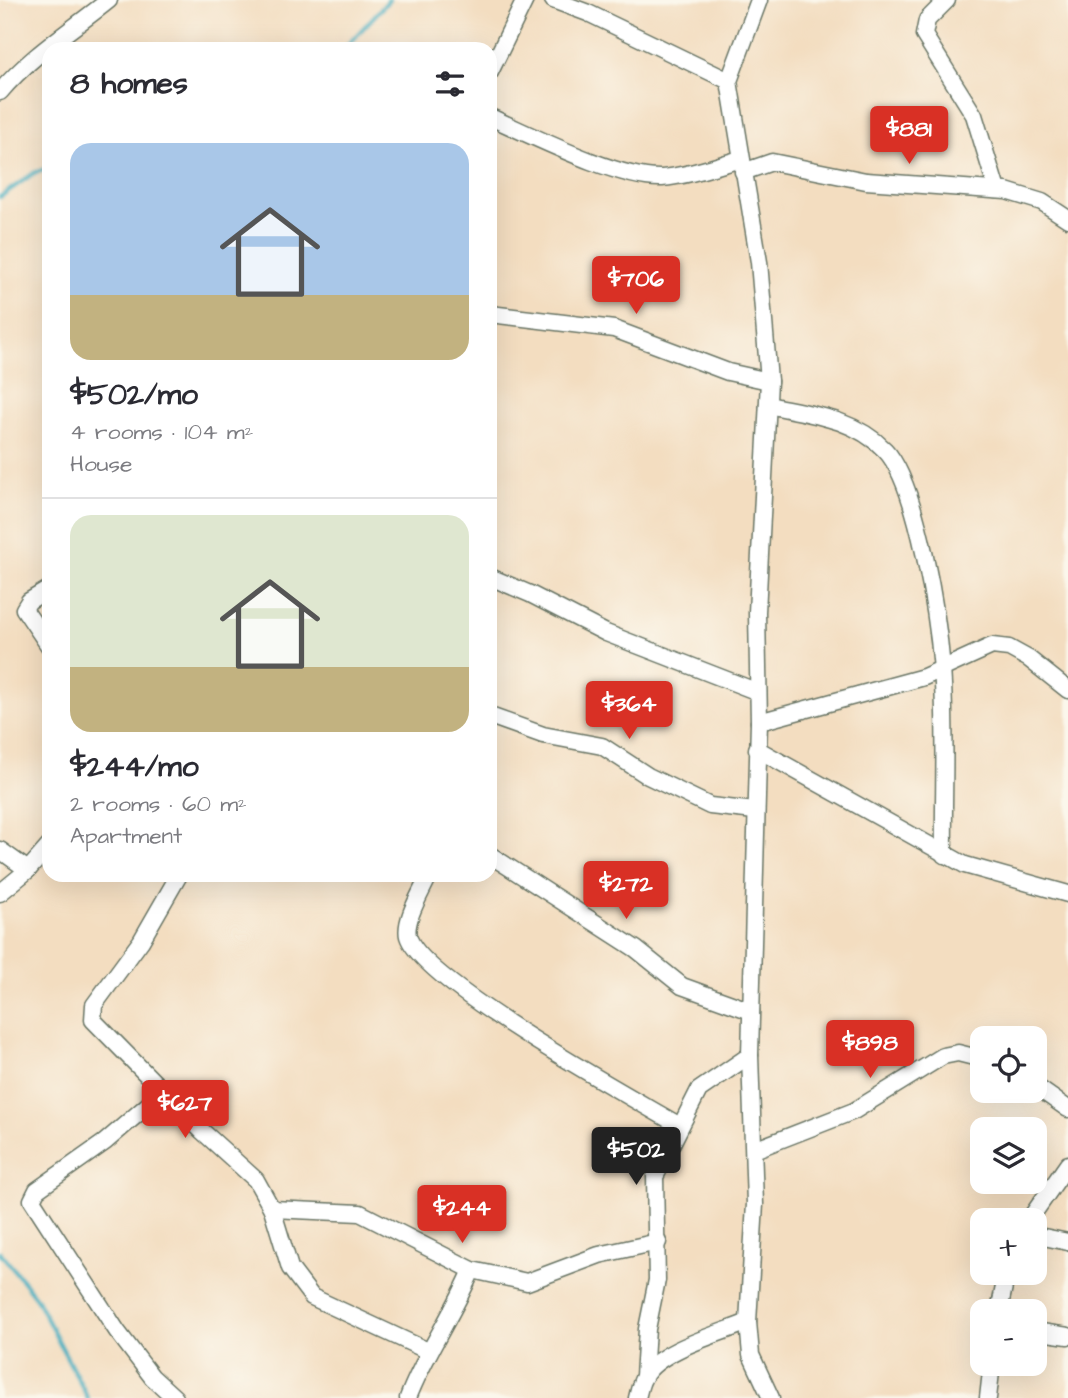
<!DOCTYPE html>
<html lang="en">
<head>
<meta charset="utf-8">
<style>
	:root { --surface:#fff; --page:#f7f7f7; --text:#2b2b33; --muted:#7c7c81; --line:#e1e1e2; --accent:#d93025 }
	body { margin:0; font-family:"Architects Daughter",sans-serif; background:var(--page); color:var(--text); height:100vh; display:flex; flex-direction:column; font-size:26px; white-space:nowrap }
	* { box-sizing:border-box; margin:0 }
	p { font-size:23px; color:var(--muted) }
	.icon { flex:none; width:38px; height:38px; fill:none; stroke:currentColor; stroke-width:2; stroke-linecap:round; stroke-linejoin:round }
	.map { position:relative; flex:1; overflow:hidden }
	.drawer { position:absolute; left:42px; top:42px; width:455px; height:840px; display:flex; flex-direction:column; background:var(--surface); border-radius:21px; box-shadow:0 7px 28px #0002 }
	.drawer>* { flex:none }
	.tools { position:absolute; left:970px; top:1026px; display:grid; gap:14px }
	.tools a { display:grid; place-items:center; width:77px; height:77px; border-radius:14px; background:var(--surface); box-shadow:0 7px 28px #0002; font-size:35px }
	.price { position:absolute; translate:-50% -60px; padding:0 16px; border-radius:7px; background:var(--accent); color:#fff; font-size:23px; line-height:46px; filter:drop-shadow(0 2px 4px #0008) }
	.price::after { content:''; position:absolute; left:50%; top:42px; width:21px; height:16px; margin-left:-10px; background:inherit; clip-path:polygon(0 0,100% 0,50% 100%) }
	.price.on { background:#222; color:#fff }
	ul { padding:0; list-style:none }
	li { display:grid; align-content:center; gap:14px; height:371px; padding:0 28px }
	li+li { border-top:2px solid var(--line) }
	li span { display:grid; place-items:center; height:217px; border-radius:21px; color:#555 }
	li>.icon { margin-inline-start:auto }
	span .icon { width:126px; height:126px; fill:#fffc; stroke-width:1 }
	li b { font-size:30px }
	h2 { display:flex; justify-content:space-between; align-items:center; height:84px; padding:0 28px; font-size:30px }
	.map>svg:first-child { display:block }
</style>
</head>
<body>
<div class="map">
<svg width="1068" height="1398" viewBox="0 0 1068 1398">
	<rect width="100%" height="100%" fill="#fbf7ec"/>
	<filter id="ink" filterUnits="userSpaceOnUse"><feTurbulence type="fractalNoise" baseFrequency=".0143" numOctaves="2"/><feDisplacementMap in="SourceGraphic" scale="14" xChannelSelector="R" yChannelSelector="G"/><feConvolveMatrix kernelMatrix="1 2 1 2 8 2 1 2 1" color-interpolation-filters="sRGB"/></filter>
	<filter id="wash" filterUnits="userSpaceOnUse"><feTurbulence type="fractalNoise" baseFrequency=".00686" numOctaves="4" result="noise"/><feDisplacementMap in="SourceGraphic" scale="28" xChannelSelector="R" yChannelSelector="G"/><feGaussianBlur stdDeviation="1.57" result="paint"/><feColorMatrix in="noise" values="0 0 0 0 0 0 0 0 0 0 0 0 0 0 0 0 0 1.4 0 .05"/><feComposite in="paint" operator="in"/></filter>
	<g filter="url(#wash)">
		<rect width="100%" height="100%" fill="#f3ddc0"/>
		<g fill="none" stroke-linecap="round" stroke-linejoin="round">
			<g stroke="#3daabc" stroke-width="4.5">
				<path d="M344,49L389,0"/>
				<path d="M0,197L34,173L49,168"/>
				<path d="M0,1252L36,1298L88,1398"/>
			</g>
		</g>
	</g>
	<g filter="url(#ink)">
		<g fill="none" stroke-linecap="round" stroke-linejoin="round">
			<defs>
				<g id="street">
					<path d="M553,0L588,13L729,81"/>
					<path d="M759,0L729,81L759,262L769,381L757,612L759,722L750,1055L755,1204L748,1322L751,1355L771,1398"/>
					<path d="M947,0L927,20L924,35L974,115L997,190"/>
					<path d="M490,72L525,0"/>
					<path d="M0,92C31,55 72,30 109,0"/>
					<path d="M490,117C531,135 619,180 662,178C688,176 715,166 741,159"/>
					<path d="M743,172L772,162L866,181L1006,191L1042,202L1068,219"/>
					<path d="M490,314L614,329L728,372L769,381"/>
					<path d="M768,405C810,414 854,418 885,450C918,484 938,620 942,669C947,730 943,793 944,855"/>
					<path d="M490,577L530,594L606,633L758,692"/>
					<path d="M49,589L29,601L24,609L49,646"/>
					<path d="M490,716L543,735L602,746L648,776L710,806L755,811"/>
					<path d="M759,722L924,677L992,646L1009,648L1029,659L1068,690"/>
					<path d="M757,749L965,865L1068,894"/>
					<path d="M0,850L28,870"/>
					<path d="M490,855L636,949L682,986L751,1011"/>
					<path d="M179,875L141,941L94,1005L93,1020L202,1131L256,1180L272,1209L290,1268L312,1297L428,1351"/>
					<path d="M429,875C423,890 404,919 408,936C421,982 631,1097 680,1126"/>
					<path d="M0,893L28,870L49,846"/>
					<path d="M1034,1085L1068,1109"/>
					<path d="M163,1092L105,1142L37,1190L32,1200L117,1331L152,1377L175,1398"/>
					<path d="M754,1150L854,1111L943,1056L958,1053L982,1059"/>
					<path d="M272,1209L360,1213L472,1270L527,1282L599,1255L658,1242"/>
					<path d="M1029,1220L1068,1164"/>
					<path d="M1034,1235L1068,1242"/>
					<path d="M999,1311L1007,1272"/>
					<path d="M1034,1331L1068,1336"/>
					<path d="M644,1376L647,1329L657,1280L655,1177L699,1090L750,1055"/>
					<path d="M408,1398C425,1353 453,1315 472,1270"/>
					<path d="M637,1398C639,1391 640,1383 644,1377C658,1350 720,1334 748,1322"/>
					<path d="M988,1398L992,1363"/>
				</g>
			</defs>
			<use href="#street" stroke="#697565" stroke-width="19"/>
			<use href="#street" stroke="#fff" stroke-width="16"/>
		</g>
	</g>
</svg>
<div class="tools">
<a><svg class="icon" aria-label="locate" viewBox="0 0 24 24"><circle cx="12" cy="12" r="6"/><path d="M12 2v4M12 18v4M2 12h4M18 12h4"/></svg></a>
<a><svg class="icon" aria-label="layers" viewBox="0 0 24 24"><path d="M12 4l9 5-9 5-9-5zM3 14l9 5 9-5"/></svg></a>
<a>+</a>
<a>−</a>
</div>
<b class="price" style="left:909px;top:166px">$881</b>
<b class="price" style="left:636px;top:316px">$706</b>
<b class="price" style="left:629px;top:741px">$364</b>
<b class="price" style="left:626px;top:921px">$272</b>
<b class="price" style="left:870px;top:1080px">$898</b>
<b class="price" style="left:185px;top:1140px">$627</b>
<b class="price on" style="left:636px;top:1187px">$502</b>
<b class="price" style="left:462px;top:1245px">$244</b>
<section class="drawer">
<h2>8 homes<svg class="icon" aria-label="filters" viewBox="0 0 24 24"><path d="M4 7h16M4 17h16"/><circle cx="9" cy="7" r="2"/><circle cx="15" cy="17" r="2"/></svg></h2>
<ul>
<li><span style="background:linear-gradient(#a9c7e8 70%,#c2b280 0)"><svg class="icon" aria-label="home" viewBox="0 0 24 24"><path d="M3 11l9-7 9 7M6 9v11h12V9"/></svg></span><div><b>$502/mo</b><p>4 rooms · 104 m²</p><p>House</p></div></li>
<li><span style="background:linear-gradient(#dfe7d0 70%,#c2b280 0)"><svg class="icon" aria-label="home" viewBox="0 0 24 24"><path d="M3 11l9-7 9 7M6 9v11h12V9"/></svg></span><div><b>$244/mo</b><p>2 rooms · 60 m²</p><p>Apartment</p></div></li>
</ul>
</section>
</div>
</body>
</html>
